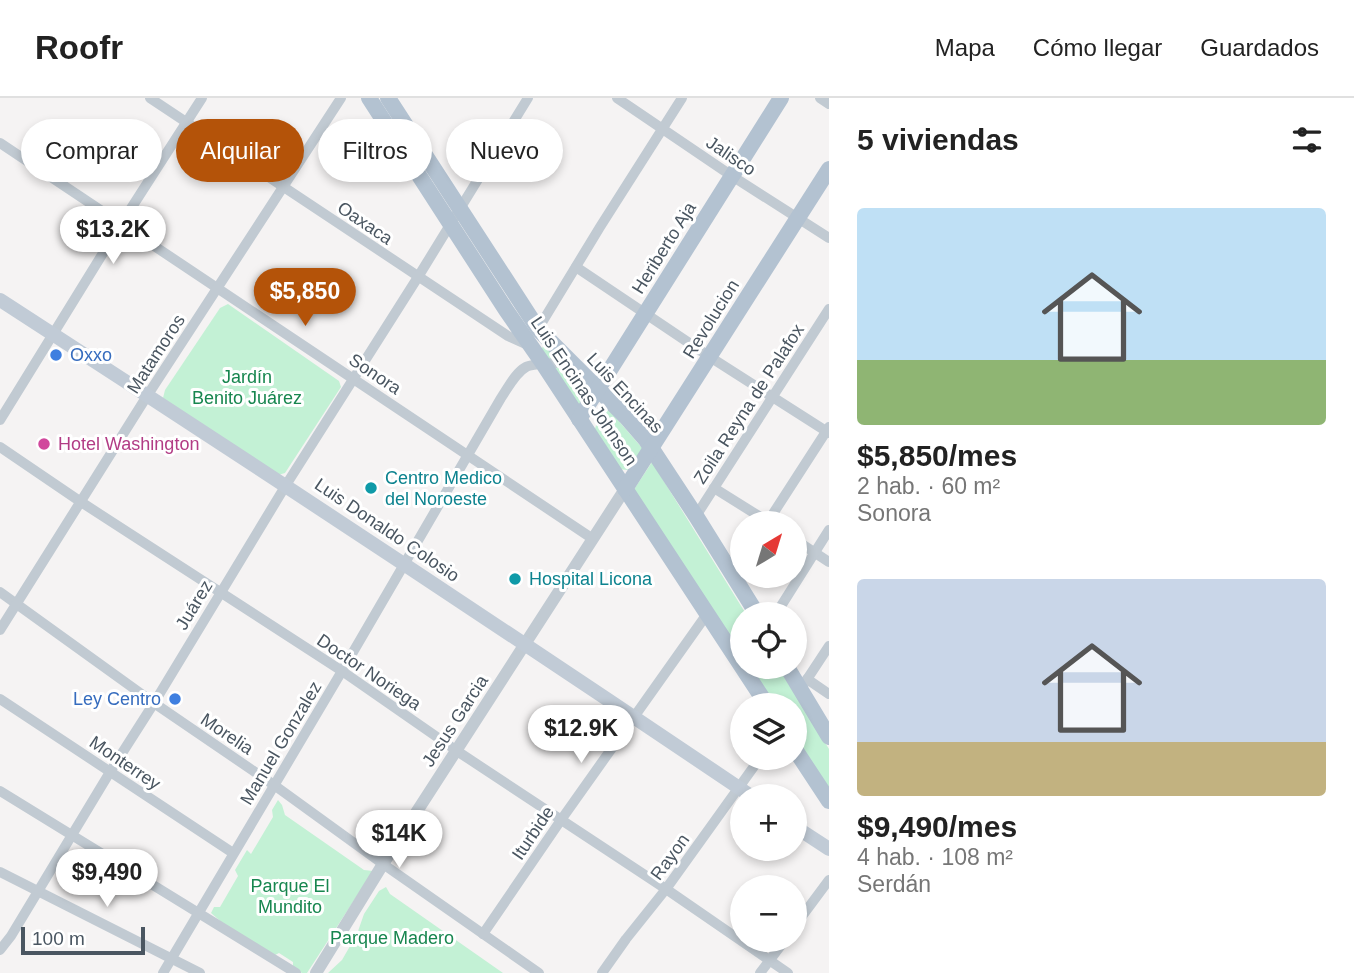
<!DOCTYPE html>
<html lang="es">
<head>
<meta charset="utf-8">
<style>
	:root { --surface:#fff; --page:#f2f2f2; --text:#222; --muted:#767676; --line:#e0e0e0; --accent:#b45309 }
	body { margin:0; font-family:Helvetica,sans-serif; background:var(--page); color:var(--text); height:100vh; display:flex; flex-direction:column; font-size:26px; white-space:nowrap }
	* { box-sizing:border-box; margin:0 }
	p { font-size:23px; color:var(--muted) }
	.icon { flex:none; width:38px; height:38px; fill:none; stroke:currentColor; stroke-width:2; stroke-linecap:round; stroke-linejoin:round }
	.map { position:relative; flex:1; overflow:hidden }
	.drawer { display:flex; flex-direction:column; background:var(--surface); width:525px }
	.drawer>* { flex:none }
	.banner { position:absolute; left:21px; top:21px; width:665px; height:63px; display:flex; gap:14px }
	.needle { width:46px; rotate:38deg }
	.controls { position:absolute; left:730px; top:413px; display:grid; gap:14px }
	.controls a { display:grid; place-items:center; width:77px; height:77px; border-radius:50%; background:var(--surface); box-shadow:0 4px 10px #0003; font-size:35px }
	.scale { position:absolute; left:21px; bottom:18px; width:124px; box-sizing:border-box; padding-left:7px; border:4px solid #4a5661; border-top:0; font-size:19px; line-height:24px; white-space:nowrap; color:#4a5661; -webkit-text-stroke:5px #fff; paint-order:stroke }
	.price { position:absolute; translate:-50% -60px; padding:0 16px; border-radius:24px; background:#fff; color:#222; font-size:23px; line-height:46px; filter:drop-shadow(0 2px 4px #0008) }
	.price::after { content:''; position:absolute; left:50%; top:42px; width:21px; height:16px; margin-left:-10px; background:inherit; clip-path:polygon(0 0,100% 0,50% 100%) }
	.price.active { background:var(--accent); color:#fff }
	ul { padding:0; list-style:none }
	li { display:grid; align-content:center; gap:14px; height:371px; padding:0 28px }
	li span { display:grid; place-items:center; height:217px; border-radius:7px; color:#555 }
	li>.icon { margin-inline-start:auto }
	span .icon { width:126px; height:126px; fill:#fffc; stroke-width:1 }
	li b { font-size:30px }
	h2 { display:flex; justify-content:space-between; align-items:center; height:84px; padding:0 28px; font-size:30px }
	.chip { padding:0 24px; border-radius:32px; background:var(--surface); box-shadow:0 4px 10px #0003; font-size:24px; line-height:63px }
	.chip.active { background:var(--accent); color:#fff }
	header { display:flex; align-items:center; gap:42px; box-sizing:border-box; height:98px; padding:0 35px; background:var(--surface); border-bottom:2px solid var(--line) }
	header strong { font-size:33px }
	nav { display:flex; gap:38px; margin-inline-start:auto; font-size:24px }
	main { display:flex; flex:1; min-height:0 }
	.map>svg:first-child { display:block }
</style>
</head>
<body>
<header>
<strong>Roofr</strong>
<nav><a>Mapa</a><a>Cómo llegar</a><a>Guardados</a></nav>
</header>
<main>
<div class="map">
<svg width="829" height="875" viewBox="0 0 829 875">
	<rect width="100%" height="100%" fill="#f5f3f3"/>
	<g fill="#c3f1d5">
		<path d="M228,206L339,283L341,289L285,375L278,377L167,305L163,300L165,292L220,210Z"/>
		<path d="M545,245L591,293L581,313L539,255Z"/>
		<path d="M604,306L643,351L628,372L618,371L593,336Z"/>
		<path d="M652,364L746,516H742V559L633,393Z"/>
		<path d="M748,569H778L829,651V692L795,639L794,607H773Z"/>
		<path d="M278,702L282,707L285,717L364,772L373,773L307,875H302L293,870V864L279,855L273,858L226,828L211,815L214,809H220L238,778L235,772L247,752L251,756L273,719L272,712Z"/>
		<path d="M386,789L390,796L503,875H328L342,862L357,836L364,816L379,793Z"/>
	</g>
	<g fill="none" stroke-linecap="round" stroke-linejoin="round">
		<g stroke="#c1cad2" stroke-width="10">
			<path d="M150,0L508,238L530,248"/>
			<path d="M617,0L732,78L829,140"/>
			<path d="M820,0L829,6"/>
			<path d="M0,45L593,441"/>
			<path d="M576,169L710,259L829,335"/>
			<path d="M538,231L600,129L682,0"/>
			<path d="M0,322L121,126L202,0"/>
			<path d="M0,349L81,404L342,573L460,655L666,791L788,875"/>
			<path d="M714,390L770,425"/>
			<path d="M696,418L829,211"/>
			<path d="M767,425L829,329"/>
			<path d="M794,441L829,464"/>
			<path d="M0,494L154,605L274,687L383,766L539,875"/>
			<path d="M776,516L829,432"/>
			<path d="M0,532L147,298L341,0"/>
			<path d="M807,581L829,596"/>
			<path d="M800,592L829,548"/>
			<path d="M0,601L233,755"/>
			<path d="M0,693L296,875"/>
			<path d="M0,774L200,875"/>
			<path d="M794,829L829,782"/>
			<path d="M483,836L561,722L707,516"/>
			<path d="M0,852L11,838L110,674L154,605L286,387L418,179L528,0"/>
			<path d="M163,875L342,573L501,300C508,290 515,275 526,269C533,265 561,265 571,264"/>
			<path d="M602,875L626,841L666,791L760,660"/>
			<path d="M760,875L785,842"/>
		</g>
		<path stroke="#c1cad2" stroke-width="12" d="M316,875L383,766L625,391"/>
		<g stroke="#c1cbd6" stroke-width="14">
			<path d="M0,202C252,365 502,530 751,698"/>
			<path d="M794,728L829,751"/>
		</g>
		<g stroke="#b3c2d1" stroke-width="16">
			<path d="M369,0L506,212L544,267L767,607"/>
			<path d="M388,0L538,231L626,319L646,342L696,418L757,516"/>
			<path d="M579,321L781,0"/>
			<path d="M625,391L829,71"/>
			<path d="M787,569L829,639"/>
			<path d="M794,650L829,703"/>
		</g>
	</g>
	<g fill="#3f7fe0" stroke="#fff" stroke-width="2.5">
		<circle cx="56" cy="257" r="7"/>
		<circle cx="175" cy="601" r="7"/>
	</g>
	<circle fill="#d1479c" stroke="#fff" stroke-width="2.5" cx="44" cy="346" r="7"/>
	<g fill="#0f9aa8" stroke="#fff" stroke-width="2.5">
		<circle cx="371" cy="390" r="7"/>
		<circle cx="515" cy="481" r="7"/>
	</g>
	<g text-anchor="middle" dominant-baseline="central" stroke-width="6" stroke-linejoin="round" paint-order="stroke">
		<g font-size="18" fill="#4a5661" stroke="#fff">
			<text transform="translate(731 58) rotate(34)">Jalisco</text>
			<text transform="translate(365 125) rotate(34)">Oaxaca</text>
			<text transform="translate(664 150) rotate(-58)">Heriberto Aja</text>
			<text transform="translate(711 221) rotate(-58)">Revolucion</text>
			<text transform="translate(156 256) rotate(-57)">Matamoros</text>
			<text transform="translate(375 276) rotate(34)">Sonora</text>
			<text transform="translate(584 293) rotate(56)">Luis Encinas Johnson</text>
			<text transform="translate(625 295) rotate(47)">Luis Encinas</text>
			<text transform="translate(749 306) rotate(-57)">Zoila Reyna de Palafox</text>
			<text transform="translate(387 432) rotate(34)">Luis Donaldo Colosio</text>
			<text transform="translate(194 507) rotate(-59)">Juárez</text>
			<text transform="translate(369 574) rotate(34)">Doctor Noriega</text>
			<text transform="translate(455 623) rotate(-57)">Jesus Garcia</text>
			<text transform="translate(227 636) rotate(34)">Morelia</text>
			<text transform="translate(281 645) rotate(-59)">Manuel Gonzalez</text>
			<text transform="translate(125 665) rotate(34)">Monterrey</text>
			<text transform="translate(533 735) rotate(-56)">Iturbide</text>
			<text transform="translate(670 759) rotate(-54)">Rayon</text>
		</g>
		<g font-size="18" fill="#366cbe" stroke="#fff" text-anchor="start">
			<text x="70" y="257">Oxxo</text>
			<text x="161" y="601" text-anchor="end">Ley Centro</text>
		</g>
		<g font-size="18" fill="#17864f" stroke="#fff">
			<text x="247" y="279">Jardín<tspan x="247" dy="21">Benito Juárez</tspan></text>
			<text x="290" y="788">Parque El<tspan x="290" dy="21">Mundito</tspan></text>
			<text x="392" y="840">Parque Madero</text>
		</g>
		<g font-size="18" fill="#b23c85" stroke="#fff" text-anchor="start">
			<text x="58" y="346">Hotel Washington</text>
		</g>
		<g font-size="18" fill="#0d838f" stroke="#fff" text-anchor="start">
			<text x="385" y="380">Centro Medico<tspan x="385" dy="21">del Noroeste</tspan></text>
			<text x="529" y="481">Hospital Licona</text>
		</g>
	</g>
</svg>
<div class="controls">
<a><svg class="needle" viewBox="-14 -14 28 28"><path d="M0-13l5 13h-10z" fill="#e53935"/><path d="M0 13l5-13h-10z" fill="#767676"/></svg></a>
<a><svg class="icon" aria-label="locate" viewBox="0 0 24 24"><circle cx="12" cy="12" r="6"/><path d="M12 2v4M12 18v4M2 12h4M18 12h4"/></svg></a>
<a><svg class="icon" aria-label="layers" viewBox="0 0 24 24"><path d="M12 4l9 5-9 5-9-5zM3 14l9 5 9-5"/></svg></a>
<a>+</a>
<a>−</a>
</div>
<div class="scale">100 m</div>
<b class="price" style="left:113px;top:168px">$13.2K</b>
<b class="price active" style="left:305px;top:230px">$5,850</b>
<b class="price" style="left:581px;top:667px">$12.9K</b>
<b class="price" style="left:399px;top:772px">$14K</b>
<b class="price" style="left:107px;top:811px">$9,490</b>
<div class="banner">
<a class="chip">Comprar</a>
<a class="chip active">Alquilar</a>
<a class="chip">Filtros</a>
<a class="chip">Nuevo</a>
</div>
</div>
<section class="drawer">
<h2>5 viviendas<svg class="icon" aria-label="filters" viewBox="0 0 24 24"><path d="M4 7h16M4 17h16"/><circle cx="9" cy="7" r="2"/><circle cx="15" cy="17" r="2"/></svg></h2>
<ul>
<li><span style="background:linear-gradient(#bfe0f5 70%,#8fb573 0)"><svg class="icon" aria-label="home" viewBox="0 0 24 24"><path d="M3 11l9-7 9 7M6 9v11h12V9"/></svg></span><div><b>$5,850/mes</b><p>2 hab. · 60 m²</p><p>Sonora</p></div></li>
<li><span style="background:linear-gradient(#c9d6e8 75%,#c2b280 0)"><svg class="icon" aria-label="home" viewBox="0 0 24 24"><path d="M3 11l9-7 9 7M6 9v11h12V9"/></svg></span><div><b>$9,490/mes</b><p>4 hab. · 108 m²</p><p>Serdán</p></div></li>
</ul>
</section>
</main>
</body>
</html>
